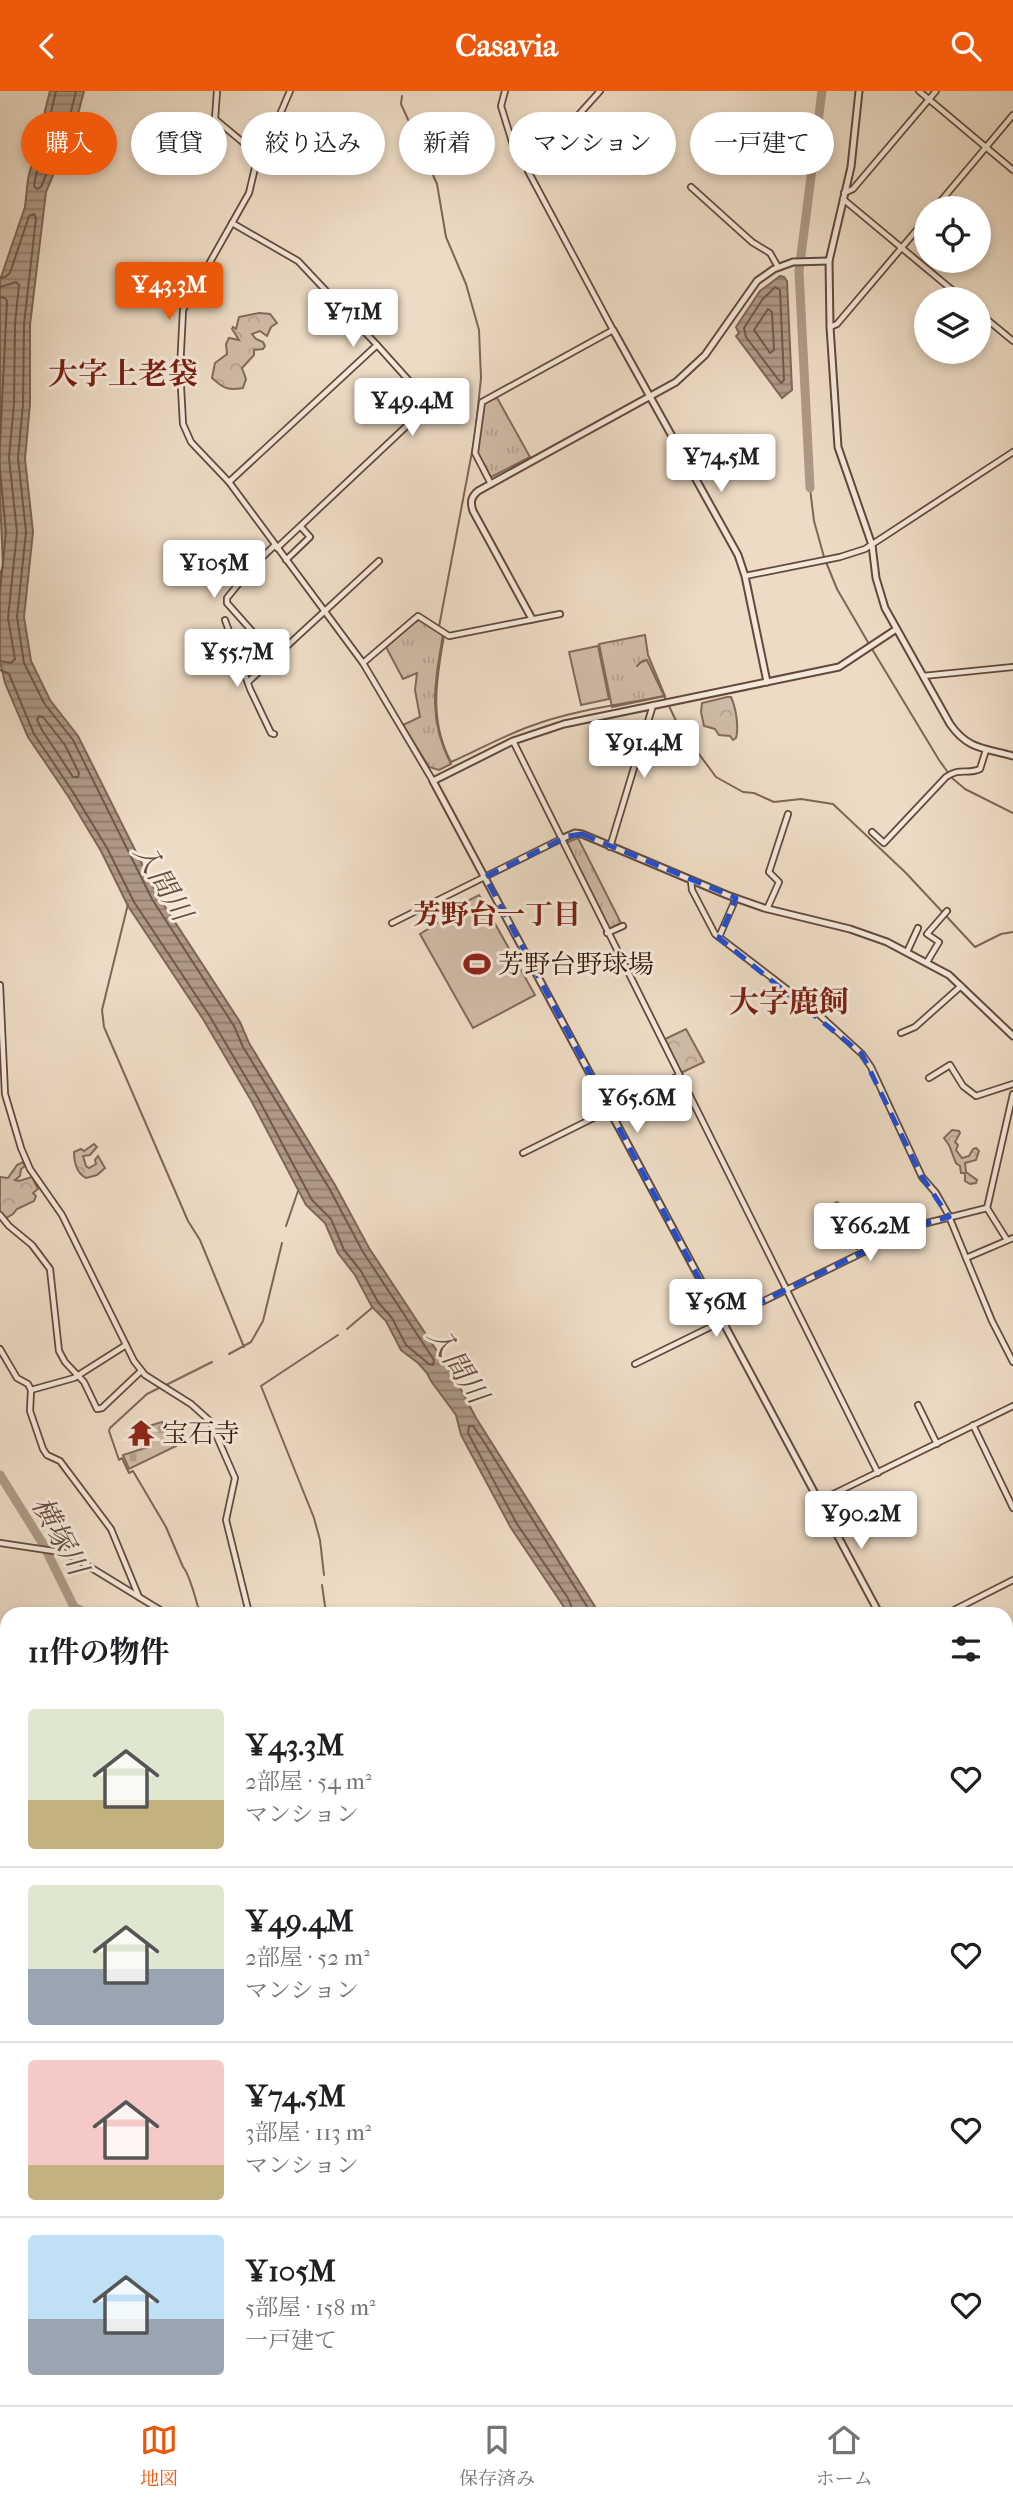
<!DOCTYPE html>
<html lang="ja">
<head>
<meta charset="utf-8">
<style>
	:root { --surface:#fff; --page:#f2f2f2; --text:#202124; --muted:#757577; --line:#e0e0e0; --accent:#ea580c }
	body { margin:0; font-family:"IM FELL French Canon","Noto Serif JP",serif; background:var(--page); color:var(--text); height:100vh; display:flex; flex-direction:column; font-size:26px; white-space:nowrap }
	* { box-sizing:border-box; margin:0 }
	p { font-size:23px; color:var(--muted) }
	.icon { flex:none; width:38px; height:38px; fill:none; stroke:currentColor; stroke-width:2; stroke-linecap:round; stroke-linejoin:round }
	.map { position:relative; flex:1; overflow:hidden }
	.sheet { position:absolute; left:0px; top:1516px; width:1013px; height:800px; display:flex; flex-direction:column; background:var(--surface); border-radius:21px 21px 0 0; box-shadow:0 4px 10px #0003 }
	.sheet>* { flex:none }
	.top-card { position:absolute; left:21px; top:21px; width:971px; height:63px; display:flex; gap:14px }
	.controls { position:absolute; left:914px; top:105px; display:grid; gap:14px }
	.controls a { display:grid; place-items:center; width:77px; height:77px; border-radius:50%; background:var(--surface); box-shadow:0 4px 10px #0003; font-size:35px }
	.price { position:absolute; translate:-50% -60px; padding:0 16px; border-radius:7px; background:#fff; color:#222; font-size:23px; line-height:46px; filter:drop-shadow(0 2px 4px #0008) }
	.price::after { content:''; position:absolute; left:50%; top:42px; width:21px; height:16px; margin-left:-10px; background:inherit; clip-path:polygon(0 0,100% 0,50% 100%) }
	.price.active { background:var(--accent); color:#fff }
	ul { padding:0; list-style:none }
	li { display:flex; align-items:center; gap:21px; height:175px; padding:0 28px }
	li+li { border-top:2px solid var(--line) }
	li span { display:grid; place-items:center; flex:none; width:196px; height:140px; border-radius:7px; color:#555 }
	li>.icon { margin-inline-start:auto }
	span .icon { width:84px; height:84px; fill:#fffc; stroke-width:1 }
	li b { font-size:30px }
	h2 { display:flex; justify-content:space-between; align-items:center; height:84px; padding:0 28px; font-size:30px }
	.pill { padding:0 24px; border-radius:32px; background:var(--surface); box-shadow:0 4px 10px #0003; font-size:24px; line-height:63px }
	.pill.active { background:var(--accent); color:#fff }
	header { display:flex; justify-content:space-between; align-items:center; height:91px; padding:0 28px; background:var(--accent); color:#fff; font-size:32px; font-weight:700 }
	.dock { display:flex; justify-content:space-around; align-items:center; height:98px; border-top:2px solid var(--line); background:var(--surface); font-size:19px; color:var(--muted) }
	.dock a { display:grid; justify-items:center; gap:4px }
	.dock .active { color:var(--accent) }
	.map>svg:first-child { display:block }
</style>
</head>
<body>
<header><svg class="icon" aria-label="back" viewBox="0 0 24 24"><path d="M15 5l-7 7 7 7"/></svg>Casavia<svg class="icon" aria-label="search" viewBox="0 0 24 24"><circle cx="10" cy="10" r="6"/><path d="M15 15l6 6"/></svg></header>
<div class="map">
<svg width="1013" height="2314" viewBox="0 0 1013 2314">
	<defs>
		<pattern id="forest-crowns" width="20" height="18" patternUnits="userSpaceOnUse" patternTransform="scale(1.75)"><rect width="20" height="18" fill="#cebba6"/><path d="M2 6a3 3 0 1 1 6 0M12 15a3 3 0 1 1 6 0" fill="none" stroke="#b2a08e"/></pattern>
		<pattern id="cemetery-stones" width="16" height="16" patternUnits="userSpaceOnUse" patternTransform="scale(1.75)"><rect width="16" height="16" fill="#cebba6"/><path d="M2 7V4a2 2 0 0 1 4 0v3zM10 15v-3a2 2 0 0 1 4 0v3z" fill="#b2a08e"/></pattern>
		<pattern id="park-tufts" width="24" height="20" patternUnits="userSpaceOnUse" patternTransform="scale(1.75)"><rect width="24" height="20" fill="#cebba6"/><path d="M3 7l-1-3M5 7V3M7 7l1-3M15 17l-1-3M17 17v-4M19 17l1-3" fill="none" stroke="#b2a08e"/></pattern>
		<pattern id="water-rules" width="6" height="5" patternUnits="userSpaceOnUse" patternTransform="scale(1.75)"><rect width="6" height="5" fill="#ae9987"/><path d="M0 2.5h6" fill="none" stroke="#8e7c6d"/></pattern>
	</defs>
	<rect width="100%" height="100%" fill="#eddcc5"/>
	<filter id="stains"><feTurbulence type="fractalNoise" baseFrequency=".00286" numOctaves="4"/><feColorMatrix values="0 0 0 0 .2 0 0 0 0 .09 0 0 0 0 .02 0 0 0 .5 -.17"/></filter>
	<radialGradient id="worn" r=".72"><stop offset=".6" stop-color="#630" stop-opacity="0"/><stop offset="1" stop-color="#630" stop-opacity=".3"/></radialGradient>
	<g fill="url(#forest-crowns)" stroke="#826a5a" stroke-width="2">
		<path d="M259,222L270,223L277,232L271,236L267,245L260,240L252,243L256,248L263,251L265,255L263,258L254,259V264L242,277L246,288L243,297C228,300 223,297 212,287L215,272L227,263L226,253L229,247L239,249L232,238L233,236L236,238L239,226Z"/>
		<path d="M727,606H731C736,617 739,636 736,647L733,649L730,645L719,644L715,638L704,635L701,621L702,612Z"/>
		<path d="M686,938L704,971L681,982L665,948Z"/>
		<path d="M952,1039L959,1040L960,1042L955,1051L958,1054L956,1059L962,1067L969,1065L973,1058L976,1057L979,1060L976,1069L965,1072L966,1081L977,1089L976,1092L970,1093L965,1090V1082H961L960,1075L956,1072L949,1054L944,1047Z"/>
		<path d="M94,1053L97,1056L90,1064L83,1065L86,1075L89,1077L96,1073L95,1069L98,1065L105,1077L97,1084L86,1087C77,1082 74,1071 74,1061L81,1058L84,1060Z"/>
		<path d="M23,1071L25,1075L21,1078L20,1085L15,1089L19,1090L32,1086L38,1098L33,1102L36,1105L34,1110L17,1118L13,1123L6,1127L0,1121V1086L8,1087L17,1074Z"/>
		<path d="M837,1111L847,1121L845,1125L847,1140L855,1143L869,1136L873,1144L858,1152L857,1158L851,1155L835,1153L823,1132V1119Z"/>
	</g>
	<path fill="url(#cemetery-stones)" stroke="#826a5a" stroke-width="2" d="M162,1331L176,1355L129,1378L123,1364L151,1355L146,1336Z"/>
	<g fill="url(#park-tufts)" stroke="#826a5a" stroke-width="2">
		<path d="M496,305L530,366L491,386L477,362L484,312Z"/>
		<path d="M421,528L443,543C435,592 427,627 451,673L439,679L429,676L403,634L420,626L415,599L417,582L403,588L386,556L415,531Z"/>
		<path d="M645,544L648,564L665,605L612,616L599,553Z"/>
		<path d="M578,747L621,832L609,838L566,752Z"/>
	</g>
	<g fill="#cebba6" stroke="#826a5a" stroke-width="2">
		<path d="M598,555L609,608L581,614L569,561Z"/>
		<path d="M479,804L535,904L473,937L420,843L442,829L448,820Z"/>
	</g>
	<g fill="url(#water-rules)" stroke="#7e6557" stroke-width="2">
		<path d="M50,0H84L77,27L46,101L30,234V313L25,368L33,441L24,526L31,570L50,609L78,645L158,805L240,931L249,952L335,1094L369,1157L456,1289L476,1327L599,1522H568L511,1437L461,1344L456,1324L431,1290L427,1282L418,1272L401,1259L386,1230L372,1216L355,1184L338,1162L325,1132L306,1114L252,1011L203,928L128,815L101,760L68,705L28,646L5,592L0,570V483L3,475L0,408V189L25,116L28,88Z"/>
		<path d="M780,185L784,186L787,190L792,299L782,307L736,245L739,242L736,236L760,200Z"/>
	</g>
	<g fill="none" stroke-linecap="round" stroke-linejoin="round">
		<g stroke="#72584a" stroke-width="2">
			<path d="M56,0L35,89L34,95L37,98L41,96L70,25L76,0"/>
			<path d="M0,187L5,186L10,182L29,125L34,123L36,127L24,233L23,313L18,367L26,441L17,526L24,572L44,612L73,649L152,808L234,935L243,956L329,1097L363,1161L434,1269L433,1274L429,1273L406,1254L392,1227L378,1211L361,1180L344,1159L331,1128L312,1109L258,1007L209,924L134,811L107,757L73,701L34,643L9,583L0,579"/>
			<path d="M0,196L16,191L19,194L15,233L14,312L9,367L17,441L8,527L15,568L11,572L0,570"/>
			<path d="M775,196L780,199L784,289L781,292L746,246L744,237L762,209Z"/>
			<path d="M0,206L5,207L7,210L0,352"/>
			<path d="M768,218L772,221L774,259L770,262L754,239Z"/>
			<path d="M0,380L6,441L0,501"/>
			<path d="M39,625L43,626L65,654L79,682L78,686H73L42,639L37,629Z"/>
			<path d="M574,1522L568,1507L517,1433L468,1342L469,1335H473L484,1351L591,1522"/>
		</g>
		<g stroke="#7e6557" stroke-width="2">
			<path d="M402,5L401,13L437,93L446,146L466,193L479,239L481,287L475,345L438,541L444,545C436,589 429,630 451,671C478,659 503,645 531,635C573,619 620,614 664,605"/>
			<path d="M810,397L814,430L824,466"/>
			<path d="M826,471L837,498L869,553"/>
			<path d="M872,558L939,669L952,687L965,698L1013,722"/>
			<path d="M637,575L641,571L647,569L679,636L716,686L743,701L754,702L774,711L801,708L833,713L906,782L975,856L1001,843L1013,841"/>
			<path d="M128,813L102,919L104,936L188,1130L200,1149L244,1256"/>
			<path d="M286,1135L298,1100"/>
			<path d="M347,1238L373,1216"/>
			<path d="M229,1263L251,1251L263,1230L282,1152"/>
			<path d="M166,1294L212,1271"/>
			<path d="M161,1296L147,1303L110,1337L109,1340L119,1369L122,1367L129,1382L133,1380L166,1436L183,1476C190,1483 196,1511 200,1522"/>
			<path d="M324,1484L320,1449L314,1427L261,1295L338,1244"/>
			<path d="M322,1494L326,1522"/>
			<path d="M0,1654L7,1663"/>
			<path d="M0,2263L7,2265"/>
			<path d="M232,2308L234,2314"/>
			<path d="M1003,2308L1006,2314"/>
			<path d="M471,2314L472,2308"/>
			<path d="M577,2314L584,2308"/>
		</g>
		<g stroke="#ae9987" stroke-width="9">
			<path d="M810,397L799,180L822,0"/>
			<path d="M0,1384L43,1453L74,1516L86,1522"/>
			<path d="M764,2308L769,2314"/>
		</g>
		<defs>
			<g id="minor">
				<path d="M217,0L215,28L258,64"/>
				<path d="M290,0L278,28L258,64L249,102L183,219L180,278L183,333L191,351L229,391L363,572L433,690"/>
				<path d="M505,0L501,15L513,54L532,52L549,56"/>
				<path d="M919,0L1013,79"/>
				<path d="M691,96L752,151L770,162L778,176"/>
				<path d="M844,102L853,98L936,0"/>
				<path d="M843,108L963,208"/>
				<path d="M935,117L1013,24"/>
				<path d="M978,221L1013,250"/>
				<path d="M830,236L837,233L926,128"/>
				<path d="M229,391L377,254L298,170L232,132"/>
				<path d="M491,393L475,362L482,311L613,239L528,80L600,0"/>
				<path d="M277,457L430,313L377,254"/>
				<path d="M286,469L310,446L301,436"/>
				<path d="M745,485L840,466L865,458L1013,361"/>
				<path d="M225,529L250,598L271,642L274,643"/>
				<path d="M275,566L227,512V507L253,475L275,454"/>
				<path d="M363,572L418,525L449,545L560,523"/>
				<path d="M923,585L1013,576"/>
				<path d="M248,591L379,470"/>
				<path d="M513,650L878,1382"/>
				<path d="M872,741L884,752L946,686C960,676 967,684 980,678L986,659"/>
				<path d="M610,756L653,614"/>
				<path d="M691,790L692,799L715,843L814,919L862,963L871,976L922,1086L936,1102L948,1123L992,1230L1013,1271"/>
				<path d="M767,818L779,791L769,781L788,723"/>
				<path d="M392,832L561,748"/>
				<path d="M607,842L623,835"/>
				<path d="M719,846L736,807"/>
				<path d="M907,861L918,837"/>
				<path d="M927,871L939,851L927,843L947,820"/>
				<path d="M0,894L5,1003L21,1057L30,1078L62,1124L134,1270L145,1284L191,1313L210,1330L235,1387L226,1429L249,1522"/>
				<path d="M901,942L915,936L961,895"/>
				<path d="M929,987L950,974L963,995L976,1005L1013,993"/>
				<path d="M523,1062L678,985"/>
				<path d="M0,1124L9,1135L32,1154L50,1178L59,1260L65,1271L84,1291L97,1318L102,1317L141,1280"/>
				<path d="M1007,1149L987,1117L1013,1003"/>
				<path d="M966,1167L1013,1147"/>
				<path d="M0,1258L17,1287L28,1293L31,1299L30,1320L43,1358L47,1364L60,1370L111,1438L139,1506"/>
				<path d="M635,1273L919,1134L987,1117"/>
				<path d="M31,1299L74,1287L126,1254"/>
				<path d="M918,1314L937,1353"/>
				<path d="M973,1334L1013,1417"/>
				<path d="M819,1410L1013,1315"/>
				<path d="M0,1452L67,1462L165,1522"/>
				<path d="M948,1522L1013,1489"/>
				<path d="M1,1729L7,1741"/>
				<path d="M1006,1734L1013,1723"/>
				<path d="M0,1785L7,1782"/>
				<path d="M0,1950L7,1954"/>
				<path d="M140,2314L142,2308"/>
				<path d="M284,2314L291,2308"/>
				<path d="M390,2314L392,2308"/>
				<path d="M474,2314L475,2308"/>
			</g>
			<g id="tertiary">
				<path d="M859,0L851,76L829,170L830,236L838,356L872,454L876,487L885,517L950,633C968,659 985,657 1013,665"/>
				<path d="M613,239L738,464L745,485L767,591"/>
				<path d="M532,528L473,420C470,411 471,406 478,400L676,291L705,264L757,190L774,178L793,171L829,170"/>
				<path d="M561,748L575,742L582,743L727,804L764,817L850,838L887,851L949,884L1013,945"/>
				<path d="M879,1522L433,690L513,650L564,633L839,576L895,539"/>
				<path d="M1006,1682L1013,1685"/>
				<path d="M0,2150L7,2148"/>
				<path d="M228,2308L230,2314"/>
			</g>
			<g id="secondary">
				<path d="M0,1664L7,1672"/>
				<path d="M587,2308L591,2314"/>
			</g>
		</defs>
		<use href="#minor" stroke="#63493c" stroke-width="8"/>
		<use href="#tertiary" stroke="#63493c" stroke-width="9"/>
		<use href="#secondary" stroke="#35180e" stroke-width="10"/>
		<use href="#minor" stroke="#f3e8d9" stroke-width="4.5"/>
		<use href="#tertiary" stroke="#f3e8d9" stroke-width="5"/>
		<use href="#secondary" stroke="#f3e8d9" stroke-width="6"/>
	</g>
	<path fill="none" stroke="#1d4ed8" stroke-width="5" stroke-dasharray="14 9" stroke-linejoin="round" d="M582,743L736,807L719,847L862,963L922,1086L949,1126L919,1134L722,1230L485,786L568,745Z"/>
	<defs>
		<symbol id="stadium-bare" viewBox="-9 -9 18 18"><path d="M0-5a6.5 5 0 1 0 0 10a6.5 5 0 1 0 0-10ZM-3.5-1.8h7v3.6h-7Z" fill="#8f2418" stroke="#f3e8d9" stroke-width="2.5" paint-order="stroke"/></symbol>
		<symbol id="temple-bare" viewBox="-9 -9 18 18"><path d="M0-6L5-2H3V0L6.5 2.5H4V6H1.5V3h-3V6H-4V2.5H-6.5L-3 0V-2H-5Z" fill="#8f2418" stroke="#f3e8d9" stroke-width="2.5" paint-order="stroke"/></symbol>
	</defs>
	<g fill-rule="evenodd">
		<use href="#stadium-bare" x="458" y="854" width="38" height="38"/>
		<use href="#temple-bare" x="122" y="1323" width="38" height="38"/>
	</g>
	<g text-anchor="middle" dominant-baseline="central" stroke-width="6" stroke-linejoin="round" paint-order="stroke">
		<g font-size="26" fill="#35180e" stroke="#f3e8d9" text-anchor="start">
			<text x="498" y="873">芳野台野球場</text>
			<text x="162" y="1342">宝石寺</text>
		</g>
		<g font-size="28" font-style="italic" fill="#654c3e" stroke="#f3e8d9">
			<text transform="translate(163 791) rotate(59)">入間川</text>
			<text transform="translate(458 1274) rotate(57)">入間川</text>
			<text transform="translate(60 1445) rotate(61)">横塚川</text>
		</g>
		<g font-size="28" font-weight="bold" fill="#7a1f14" stroke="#f3e8d9">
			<text x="497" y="823">芳野台一丁目</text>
		</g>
		<g font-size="30" font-weight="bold" fill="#7a1f14" stroke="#f3e8d9">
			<text x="123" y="283">大字上老袋</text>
			<text x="789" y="911">大字鹿飼</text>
		</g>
	</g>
	<rect width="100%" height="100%" filter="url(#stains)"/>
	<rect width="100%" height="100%" fill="url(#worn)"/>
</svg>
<div class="controls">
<a><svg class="icon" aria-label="locate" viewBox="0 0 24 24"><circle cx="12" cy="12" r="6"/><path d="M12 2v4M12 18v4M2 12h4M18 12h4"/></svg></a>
<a><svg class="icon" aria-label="layers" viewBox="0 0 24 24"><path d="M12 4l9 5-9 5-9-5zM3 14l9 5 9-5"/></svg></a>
</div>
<b class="price active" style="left:169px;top:231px">¥43.3M</b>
<b class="price" style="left:353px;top:258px">¥71M</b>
<b class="price" style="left:412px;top:347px">¥49.4M</b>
<b class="price" style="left:721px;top:403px">¥74.5M</b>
<b class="price" style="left:214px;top:509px">¥105M</b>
<b class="price" style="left:237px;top:598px">¥55.7M</b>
<b class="price" style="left:644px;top:689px">¥91.4M</b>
<b class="price" style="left:637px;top:1044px">¥65.6M</b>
<b class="price" style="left:870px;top:1172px">¥66.2M</b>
<b class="price" style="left:716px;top:1248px">¥56M</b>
<b class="price" style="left:861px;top:1460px">¥90.2M</b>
<div class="top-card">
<a class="pill active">購入</a>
<a class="pill">賃貸</a>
<a class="pill">絞り込み</a>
<a class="pill">新着</a>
<a class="pill">マンション</a>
<a class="pill">一戸建て</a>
</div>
<section class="sheet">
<h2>11件の物件<svg class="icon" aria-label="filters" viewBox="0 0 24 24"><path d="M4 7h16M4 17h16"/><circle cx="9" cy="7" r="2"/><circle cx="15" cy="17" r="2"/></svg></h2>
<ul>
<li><span style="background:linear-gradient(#dfe7d0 65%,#c2b280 0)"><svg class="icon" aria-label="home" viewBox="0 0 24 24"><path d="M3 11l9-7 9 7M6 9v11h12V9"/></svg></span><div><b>¥43.3M</b><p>2部屋 · 54 m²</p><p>マンション</p></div><svg class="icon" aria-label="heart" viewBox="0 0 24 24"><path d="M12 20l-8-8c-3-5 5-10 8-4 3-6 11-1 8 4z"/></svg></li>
<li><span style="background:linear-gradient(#dfe7d0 60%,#9aa5b1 0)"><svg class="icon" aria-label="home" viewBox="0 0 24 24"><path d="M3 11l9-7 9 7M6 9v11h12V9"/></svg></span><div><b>¥49.4M</b><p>2部屋 · 52 m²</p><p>マンション</p></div><svg class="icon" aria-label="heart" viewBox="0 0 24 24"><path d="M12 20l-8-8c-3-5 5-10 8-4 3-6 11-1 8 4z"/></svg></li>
<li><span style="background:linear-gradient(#f6c9c9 75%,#c2b280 0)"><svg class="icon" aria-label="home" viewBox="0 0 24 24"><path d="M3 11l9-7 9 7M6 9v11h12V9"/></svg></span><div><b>¥74.5M</b><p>3部屋 · 113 m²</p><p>マンション</p></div><svg class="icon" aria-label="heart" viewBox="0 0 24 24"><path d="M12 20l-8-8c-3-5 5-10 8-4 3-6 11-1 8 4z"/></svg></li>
<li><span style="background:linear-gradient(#bfe0f5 60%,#9aa5b1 0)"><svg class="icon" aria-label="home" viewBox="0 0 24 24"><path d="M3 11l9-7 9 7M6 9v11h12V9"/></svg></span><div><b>¥105M</b><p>5部屋 · 158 m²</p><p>一戸建て</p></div><svg class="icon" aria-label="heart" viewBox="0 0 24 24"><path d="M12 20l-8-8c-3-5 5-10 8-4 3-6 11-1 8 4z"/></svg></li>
</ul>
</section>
</div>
<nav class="dock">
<a class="active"><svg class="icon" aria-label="map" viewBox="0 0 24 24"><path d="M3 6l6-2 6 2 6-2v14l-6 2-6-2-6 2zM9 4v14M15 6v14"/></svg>地図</a>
<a><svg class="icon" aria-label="saved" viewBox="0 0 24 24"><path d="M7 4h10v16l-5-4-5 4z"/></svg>保存済み</a>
<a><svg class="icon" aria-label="home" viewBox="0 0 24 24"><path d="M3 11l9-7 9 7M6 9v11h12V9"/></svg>ホーム</a>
</nav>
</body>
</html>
